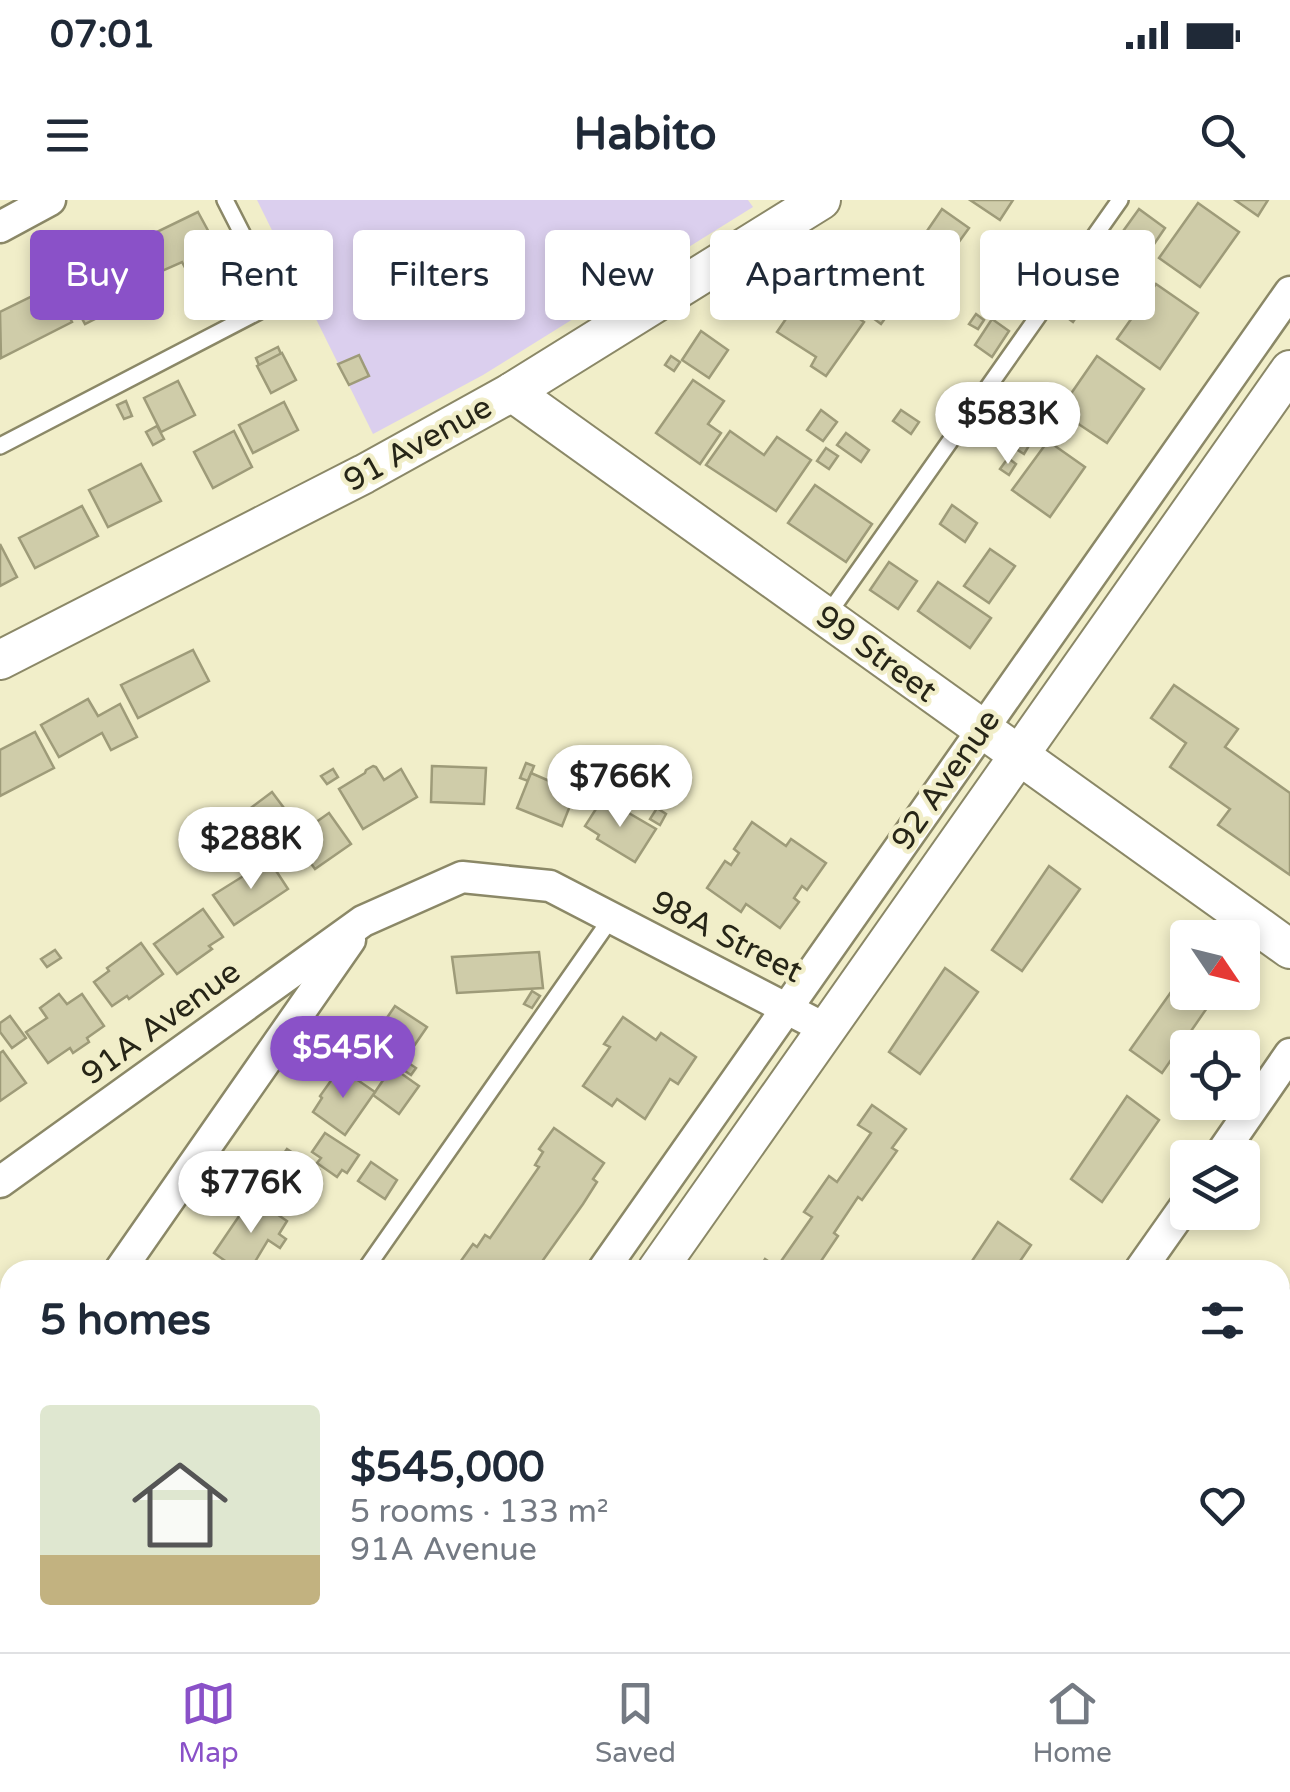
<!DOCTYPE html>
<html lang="en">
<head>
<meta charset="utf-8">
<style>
	:root { --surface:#fff; --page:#f6f6f7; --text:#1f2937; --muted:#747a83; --line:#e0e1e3; --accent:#8a51c8 }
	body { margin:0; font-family:"Varela Round",sans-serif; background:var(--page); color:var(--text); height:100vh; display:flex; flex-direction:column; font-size:38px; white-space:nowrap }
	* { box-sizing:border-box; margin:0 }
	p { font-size:32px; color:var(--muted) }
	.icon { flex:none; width:55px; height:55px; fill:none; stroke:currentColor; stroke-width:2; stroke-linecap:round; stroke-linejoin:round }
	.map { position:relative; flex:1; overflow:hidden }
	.sheet { position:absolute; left:0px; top:1060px; width:1290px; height:392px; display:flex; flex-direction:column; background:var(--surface); border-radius:30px 30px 0 0; box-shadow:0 5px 15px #0003 }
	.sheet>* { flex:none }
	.hud { position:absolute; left:30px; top:30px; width:1230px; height:90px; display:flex; gap:20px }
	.needle { width:65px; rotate:125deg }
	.controls { position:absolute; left:1170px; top:720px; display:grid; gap:20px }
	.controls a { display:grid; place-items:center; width:90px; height:90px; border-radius:10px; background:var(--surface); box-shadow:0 5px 15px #0003; font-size:50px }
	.price { position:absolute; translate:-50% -85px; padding:0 22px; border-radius:35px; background:#fff; color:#222; font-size:32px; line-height:65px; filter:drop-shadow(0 2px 5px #0008) }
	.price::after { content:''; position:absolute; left:50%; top:60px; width:30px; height:22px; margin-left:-15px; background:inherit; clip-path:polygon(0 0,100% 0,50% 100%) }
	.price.on { background:var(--accent); color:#fff }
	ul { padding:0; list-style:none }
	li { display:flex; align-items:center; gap:30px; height:250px; padding:0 40px }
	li+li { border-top:2px solid var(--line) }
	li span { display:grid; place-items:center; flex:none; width:280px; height:200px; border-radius:10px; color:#555 }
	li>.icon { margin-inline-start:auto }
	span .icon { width:120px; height:120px; fill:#fffc; stroke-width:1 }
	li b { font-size:42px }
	h2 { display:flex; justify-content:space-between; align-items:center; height:120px; padding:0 40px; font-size:42px }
	.chip { padding:0 35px; border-radius:10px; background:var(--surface); box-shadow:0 5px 15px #0003; font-size:35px; line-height:90px }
	.chip.on { background:var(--accent); color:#fff }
	.status { display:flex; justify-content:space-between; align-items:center; height:70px; padding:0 50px; background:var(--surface); direction:ltr }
	.status svg { height:28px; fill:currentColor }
	header { display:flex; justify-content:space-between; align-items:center; height:130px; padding:0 40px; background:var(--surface); font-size:45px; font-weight:700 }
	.dock { display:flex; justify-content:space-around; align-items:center; height:140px; border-top:2px solid var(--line); background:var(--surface); font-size:28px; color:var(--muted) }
	.dock a { display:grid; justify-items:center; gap:5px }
	.dock .on { color:var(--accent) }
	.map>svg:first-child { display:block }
</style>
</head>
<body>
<div class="status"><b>07:01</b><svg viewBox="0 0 49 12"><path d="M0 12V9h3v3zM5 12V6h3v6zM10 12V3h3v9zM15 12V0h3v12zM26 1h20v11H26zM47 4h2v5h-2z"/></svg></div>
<header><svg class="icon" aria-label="menu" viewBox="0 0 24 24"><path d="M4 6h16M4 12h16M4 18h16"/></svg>Habito<svg class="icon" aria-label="search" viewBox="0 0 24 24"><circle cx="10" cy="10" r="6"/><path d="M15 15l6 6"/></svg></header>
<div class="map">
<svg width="1290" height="1452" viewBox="0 0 1290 1452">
	<rect width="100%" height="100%" fill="#f1eec9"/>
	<path fill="#dbcfee" d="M257,0H748L753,7L483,175L373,234Z"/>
	<g fill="#cfcca9" stroke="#9e9b79" stroke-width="2.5">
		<path d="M970,0H1013L1000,20Z"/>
		<path d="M1235,0H1268L1258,16Z"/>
		<path d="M1198,3L1239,32L1200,87L1159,58Z"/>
		<path d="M942,9L969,28L940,68L914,50Z"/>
		<path d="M1139,9L1165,28L1148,53L1121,34Z"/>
		<path d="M198,12L231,73L198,92L182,62L153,75L136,42Z"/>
		<path d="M134,56L152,90L85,124L65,87L96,71L98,75Z"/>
		<path d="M880,60L911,83L881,124L850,101Z"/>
		<path d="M1156,84L1198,113L1160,169L1117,139Z"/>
		<path d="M53,86L72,122L1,158L0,112Z"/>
		<path d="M822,92L864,122L826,176L811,166L816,157L777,132L792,110L804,118Z"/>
		<path d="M1069,102L1081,110L1073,122L1061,113Z"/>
		<path d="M976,114L984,120L978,129L969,124Z"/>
		<path d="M992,119L1009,131L992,157L975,145Z"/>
		<path d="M701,131L728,150L709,178L682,160Z"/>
		<path d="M278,147L281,154L259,165L256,158Z"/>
		<path d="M282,153L296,180L271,193L257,166Z"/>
		<path d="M359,155L369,176L349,185L338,164Z"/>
		<path d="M671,156L680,162L674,171L665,165Z"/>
		<path d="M1097,156L1144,189L1107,243L1059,211Z"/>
		<path d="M693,180L724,201L708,224L721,233L700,264L656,233Z"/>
		<path d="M178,181L195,215L161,232L144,198Z"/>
		<path d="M126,201L132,216L124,219L117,205Z"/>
		<path d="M284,202L298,230L253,253L239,225Z"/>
		<path d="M821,210L837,222L823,241L807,230Z"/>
		<path d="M901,210L919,222L911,234L893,221Z"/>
		<path d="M157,226L164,239L153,245L146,232Z"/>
		<path d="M234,231L252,267L213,288L194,252Z"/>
		<path d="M730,231L764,255L777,237L811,260L776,311L706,265Z"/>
		<path d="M846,233L869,250L861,262L837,245Z"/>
		<path d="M1019,237L1030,244L1024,254L1013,247Z"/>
		<path d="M1048,241L1085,267L1050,317L1012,290Z"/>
		<path d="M826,248L838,256L829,269L817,261Z"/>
		<path d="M1008,258L1016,264L1009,275L1000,269Z"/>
		<path d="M141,264L161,301L108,327L89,290Z"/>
		<path d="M815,285L872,324L846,362L788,323Z"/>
		<path d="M952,305L977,323L965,342L940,324Z"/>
		<path d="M82,306L98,336L35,368L19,338Z"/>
		<path d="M0,344L17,377L0,386Z"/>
		<path d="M990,349L1015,366L989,403L964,386Z"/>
		<path d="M889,362L917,381L898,409L870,390Z"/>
		<path d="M938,382L991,418L970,448L918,411Z"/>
		<path d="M193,450L209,481L138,518L121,485Z"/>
		<path d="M1174,485L1238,529L1225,547L1290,593V675L1218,625L1230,609L1170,567L1186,543L1151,518Z"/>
		<path d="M88,499L98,516L120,504L137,537L111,550L102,533L59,557L41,525Z"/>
		<path d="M35,532L54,568L0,596V550Z"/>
		<path d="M526,563L534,566L528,581L520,578Z"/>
		<path d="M585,564L604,573L591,605L573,598L562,626L517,608L531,573L554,583L558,573L577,581Z"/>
		<path d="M373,566L376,567L384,580L401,569L417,597L363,629L339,589L365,573L366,570Z"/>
		<path d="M432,566L486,568L484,604L431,602Z"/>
		<path d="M333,569L338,577L327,584L321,576Z"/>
		<path d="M272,592L302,632L329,613L351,644L315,669L299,647L279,661L244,613Z"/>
		<path d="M603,598L656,629L635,662L597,639L599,635L585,626Z"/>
		<path d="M657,608L666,614L660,625L650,619Z"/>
		<path d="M752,622L786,646L791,639L826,663L807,690L802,686L794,698L799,702L780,728L746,704L741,712L707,688L725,661L731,665L739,653L734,649Z"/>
		<path d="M269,660L288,689L234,725L213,695Z"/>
		<path d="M1049,666L1080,689L1022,771L992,750Z"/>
		<path d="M203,709L223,737L209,746L212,749L177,774L154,744Z"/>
		<path d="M141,743L163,774L129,799L127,796L112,806L94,782L109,771L107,768Z"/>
		<path d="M55,750L61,758L47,767L41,759Z"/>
		<path d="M539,752L543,788L457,793L452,757Z"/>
		<path d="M945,768L978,792L920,874L889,852Z"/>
		<path d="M1188,768V792H1218L1162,873L1130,850Z"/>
		<path d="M532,791L540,796L532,808L524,804Z"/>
		<path d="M59,794L67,804L82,794L104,826L87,838L89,842L73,853L70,848L48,863L26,832L47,818L40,808Z"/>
		<path d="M395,806L427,827L403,862L371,841Z"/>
		<path d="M10,816L26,838L12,848L0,832V823Z"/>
		<path d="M623,817L656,840L661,833L696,857L678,884L670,879L645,919L617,899L612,906L583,886L610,847L604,844Z"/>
		<path d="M3,851L26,883L0,901V853Z"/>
		<path d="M407,862L416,868L411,875L402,869Z"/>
		<path d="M392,867L419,886L399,914L373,895Z"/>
		<path d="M340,868L375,892L345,935L313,912L322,898L320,896Z"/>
		<path d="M1127,896L1159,920L1102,1002L1071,979Z"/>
		<path d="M872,905L906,929L892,948L897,951L862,1000L858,997L834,1033L838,1036L815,1070H758L765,1059L777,1067L812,1017L804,1012L829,976L837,982L871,933L858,925Z"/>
		<path d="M554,928L604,963L593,979L597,982L583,1004L536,1070H464L458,1065L473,1044L477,1047L485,1035L490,1038L539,967L535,965L543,952L539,949Z"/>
		<path d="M325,933L359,955L347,973L342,970L337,977L317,963L321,958L312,952Z"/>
		<path d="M287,949L319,970L296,1005L263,983Z"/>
		<path d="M371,962L397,980L385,999L358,981Z"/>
		<path d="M252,997L287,1021L279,1034L286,1039L280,1048L268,1040L250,1070H238L214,1053Z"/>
		<path d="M998,1022L1031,1045L1014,1070H966Z"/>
		<path d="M1290,1089V1125L1285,1131L1280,1128V1103Z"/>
		<path d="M1290,1279V1349L1280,1363V1293Z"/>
		<path d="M194,1442H283L277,1452H187Z"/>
		<path d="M1176,1442H1227L1220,1452H1169Z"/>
		<path d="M1241,1442H1250L1262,1452H1234Z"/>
	</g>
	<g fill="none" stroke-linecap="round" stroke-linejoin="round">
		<defs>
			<g id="service">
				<path d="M0,246L277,102L225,0"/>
				<path d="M826,417L1120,0"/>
				<path d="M365,1070L612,717"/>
				<path d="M1280,1244L1290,1230"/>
				<path d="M98,1452L104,1442"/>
			</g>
			<g id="minor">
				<path d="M0,27L50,0"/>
				<path d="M1218,958L1290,854"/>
				<path d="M0,982L363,721L462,677L550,686L826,829"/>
				<path d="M120,1070L350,740"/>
				<path d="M603,1070L1290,92"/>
				<path d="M1140,1070L1188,1002"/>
				<path d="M0,1187H10"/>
			</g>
			<g id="tertiary">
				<path d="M512,192L1290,749"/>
				<path d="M0,460L364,274L512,192L821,0"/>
				<path d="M657,1070L1290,170"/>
				<path d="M390,1452L396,1442"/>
			</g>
		</defs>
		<use href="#service" stroke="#8b8867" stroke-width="20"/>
		<use href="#minor" stroke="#8b8867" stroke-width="35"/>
		<use href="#tertiary" stroke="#8b8867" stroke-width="42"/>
		<use href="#service" stroke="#fff" stroke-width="15"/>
		<use href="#minor" stroke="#fff" stroke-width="30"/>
		<use href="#tertiary" stroke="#fff" stroke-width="38"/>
	</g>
	<g text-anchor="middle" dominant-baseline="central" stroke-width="9" stroke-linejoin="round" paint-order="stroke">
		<g font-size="32" fill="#262517" stroke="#f1eec9">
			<text transform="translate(418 244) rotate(-29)">91 Avenue</text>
			<text transform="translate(876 454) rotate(36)">99 Street</text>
			<text transform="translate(946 580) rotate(-55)">92 Avenue</text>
			<text transform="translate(727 737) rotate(27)">98A Street</text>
			<text transform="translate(161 823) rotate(-36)">91A Avenue</text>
		</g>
	</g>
</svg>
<div class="controls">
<a><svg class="needle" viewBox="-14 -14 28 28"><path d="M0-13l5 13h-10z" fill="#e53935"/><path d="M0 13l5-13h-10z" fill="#747a83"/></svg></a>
<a><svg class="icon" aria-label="locate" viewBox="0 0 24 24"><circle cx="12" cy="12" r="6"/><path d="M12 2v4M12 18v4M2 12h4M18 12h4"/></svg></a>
<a><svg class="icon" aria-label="layers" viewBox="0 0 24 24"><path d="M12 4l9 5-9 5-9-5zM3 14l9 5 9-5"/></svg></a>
</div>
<b class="price" style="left:1008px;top:267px">$583K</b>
<b class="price" style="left:620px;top:630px">$766K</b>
<b class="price" style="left:251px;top:692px">$288K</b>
<b class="price on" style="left:343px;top:901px">$545K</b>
<b class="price" style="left:251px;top:1036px">$776K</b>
<div class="hud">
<a class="chip on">Buy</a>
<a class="chip">Rent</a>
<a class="chip">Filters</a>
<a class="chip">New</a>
<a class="chip">Apartment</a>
<a class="chip">House</a>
</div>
<section class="sheet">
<h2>5 homes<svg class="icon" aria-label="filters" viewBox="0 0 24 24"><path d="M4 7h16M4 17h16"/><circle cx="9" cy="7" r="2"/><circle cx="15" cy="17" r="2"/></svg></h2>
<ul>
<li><span style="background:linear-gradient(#dfe7d0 75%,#c2b280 0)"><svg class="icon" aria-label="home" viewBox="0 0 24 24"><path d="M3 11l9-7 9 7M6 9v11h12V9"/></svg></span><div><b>$545,000</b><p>5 rooms · 133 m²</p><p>91A Avenue</p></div><svg class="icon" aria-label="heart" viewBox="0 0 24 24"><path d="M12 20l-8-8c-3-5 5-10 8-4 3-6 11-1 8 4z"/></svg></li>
</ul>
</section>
</div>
<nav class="dock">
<a class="on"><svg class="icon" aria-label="map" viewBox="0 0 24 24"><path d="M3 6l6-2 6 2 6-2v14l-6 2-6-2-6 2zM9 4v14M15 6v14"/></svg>Map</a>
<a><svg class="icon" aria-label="saved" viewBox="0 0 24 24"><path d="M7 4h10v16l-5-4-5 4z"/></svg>Saved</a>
<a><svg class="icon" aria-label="home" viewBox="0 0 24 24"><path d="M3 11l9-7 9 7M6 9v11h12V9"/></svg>Home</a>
</nav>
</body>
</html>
